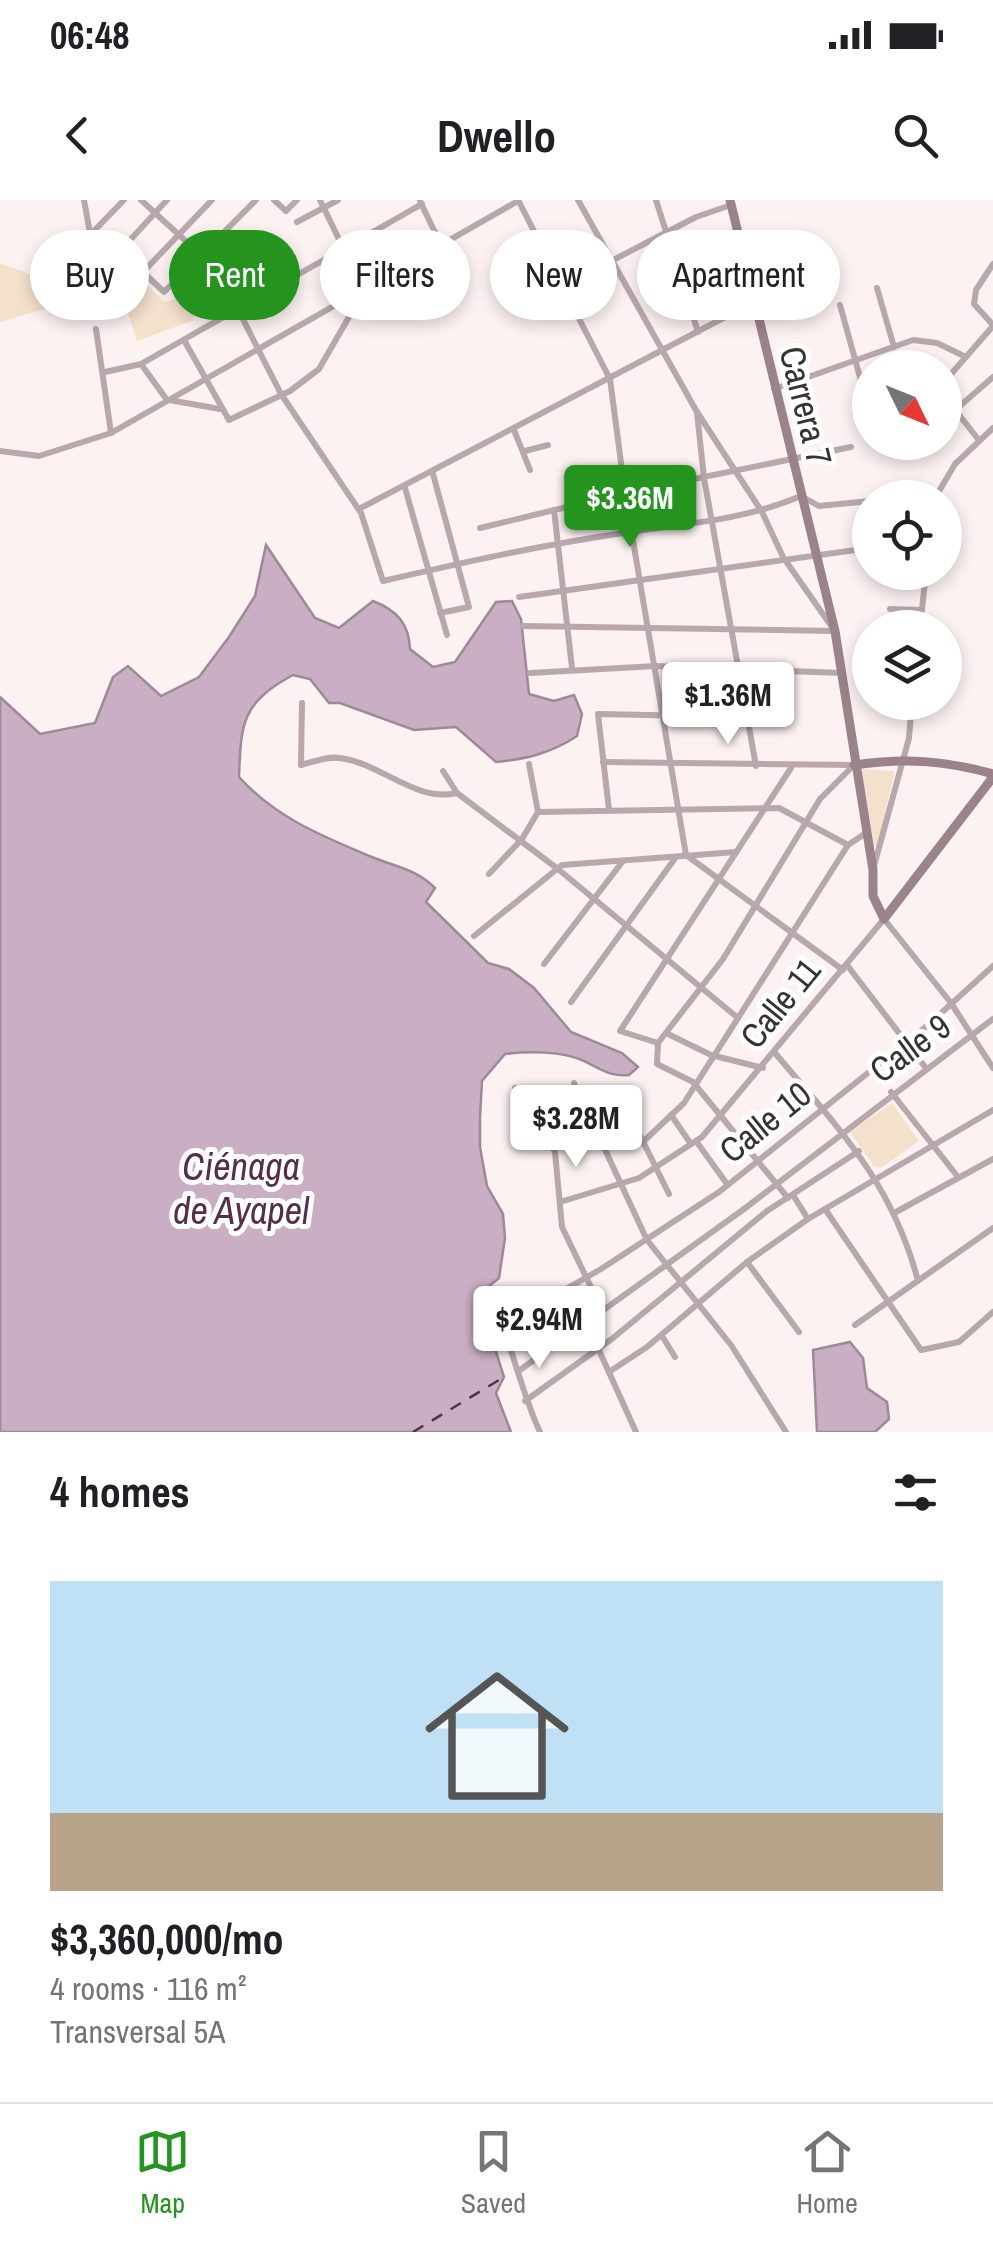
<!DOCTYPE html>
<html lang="en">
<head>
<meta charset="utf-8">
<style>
	:root { --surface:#fff; --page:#f6f6f6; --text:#202124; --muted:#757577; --line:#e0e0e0; --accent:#24941f }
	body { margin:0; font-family:"Archivo Narrow",sans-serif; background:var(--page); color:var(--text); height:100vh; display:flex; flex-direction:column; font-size:38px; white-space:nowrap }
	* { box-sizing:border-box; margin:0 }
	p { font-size:32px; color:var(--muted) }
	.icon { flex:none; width:55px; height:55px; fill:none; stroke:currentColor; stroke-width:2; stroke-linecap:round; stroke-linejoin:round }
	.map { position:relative; height:1232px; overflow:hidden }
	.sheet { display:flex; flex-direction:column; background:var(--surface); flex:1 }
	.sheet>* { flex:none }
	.hud { position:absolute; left:30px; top:30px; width:935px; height:90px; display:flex; gap:20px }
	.needle { width:65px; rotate:133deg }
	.fabs { position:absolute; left:852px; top:150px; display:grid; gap:20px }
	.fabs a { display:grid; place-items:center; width:110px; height:110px; border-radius:50%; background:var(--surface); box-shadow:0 5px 15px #0003; font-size:50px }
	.price { position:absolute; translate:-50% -85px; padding:0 22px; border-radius:10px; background:#fff; color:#222; font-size:32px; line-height:65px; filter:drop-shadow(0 2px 5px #0008) }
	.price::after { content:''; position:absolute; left:50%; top:60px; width:30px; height:22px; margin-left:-15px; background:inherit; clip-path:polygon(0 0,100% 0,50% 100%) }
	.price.on { background:var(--accent); color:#fff }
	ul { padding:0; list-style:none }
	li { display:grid; align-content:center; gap:20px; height:530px; padding:0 50px }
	li span { display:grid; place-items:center; height:310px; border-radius:0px; color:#555 }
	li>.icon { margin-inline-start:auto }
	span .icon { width:180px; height:180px; fill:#fffc; stroke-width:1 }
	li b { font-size:42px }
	h2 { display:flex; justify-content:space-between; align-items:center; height:120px; padding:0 50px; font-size:42px }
	.chip { padding:0 35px; border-radius:45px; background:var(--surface); box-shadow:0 5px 15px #0003; font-size:35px; line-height:90px }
	.chip.on { background:var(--accent); color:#fff }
	.status { display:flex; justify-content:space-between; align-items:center; height:70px; padding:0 50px; background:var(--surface); direction:ltr }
	.status svg { height:28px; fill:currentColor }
	header { display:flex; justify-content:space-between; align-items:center; height:130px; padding:0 50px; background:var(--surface); font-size:45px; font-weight:800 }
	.tabs { display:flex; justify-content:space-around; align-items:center; height:140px; border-top:2px solid var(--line); background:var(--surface); font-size:28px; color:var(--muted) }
	.tabs a { display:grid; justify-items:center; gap:5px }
	.tabs .on { color:var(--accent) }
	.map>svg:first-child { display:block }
</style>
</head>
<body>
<div class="status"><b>06:48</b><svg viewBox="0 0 49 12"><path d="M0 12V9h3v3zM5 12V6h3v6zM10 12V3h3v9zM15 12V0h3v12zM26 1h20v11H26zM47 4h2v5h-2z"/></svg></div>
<header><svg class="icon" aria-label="back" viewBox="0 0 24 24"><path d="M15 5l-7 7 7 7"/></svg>Dwello<svg class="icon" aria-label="search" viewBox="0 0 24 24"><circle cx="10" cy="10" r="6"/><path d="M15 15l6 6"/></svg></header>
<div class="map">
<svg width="993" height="1232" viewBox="0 0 993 1232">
	<rect width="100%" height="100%" fill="#fcf2f1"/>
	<g fill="#f4e1cc">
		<path d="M0,63L33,75L89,70L121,73L145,83L165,102L191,94L208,95L192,121L137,141L128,114C86,91 43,110 0,122Z"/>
		<path d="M862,569L895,571L877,647L874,646Z"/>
		<path d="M892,903L919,941L881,968L874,966L850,932Z"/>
	</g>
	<g fill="#caaec4" stroke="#9e8998" stroke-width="2.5">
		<path d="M266,345L315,418L339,428L373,401C396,410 409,423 410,449L433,467L455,462L496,402L512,401L521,419L529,494L554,501L574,495L582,514L577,536C551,553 527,559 496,562L456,527L414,530L340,503H329L310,479L293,475C241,503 241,524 239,577C276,618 322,636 372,657C396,667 416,669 435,688L426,702L488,763L509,769L534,788L571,832L622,853L638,867L629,875C610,877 601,869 584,861C562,851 528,851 505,854L482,881L480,917V947L487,986L503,1014L505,1038L499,1078L488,1087L492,1139L504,1177L496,1193L511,1232H0V497L40,534L95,523L113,477L128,466L161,496L199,477L229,437L255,396Z"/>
		<path d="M850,1142L863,1158L867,1188L887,1202L889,1219L875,1232H817L813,1150Z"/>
	</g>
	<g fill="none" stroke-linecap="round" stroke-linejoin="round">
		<path stroke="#552e4e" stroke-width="2.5" stroke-dasharray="12 10" stroke-linecap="butt" d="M413,1232L504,1177"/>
		<g stroke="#b8a8ad" stroke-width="6">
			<path d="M84,0L90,33"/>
			<path d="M141,0L202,56L228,90L281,194L361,313L383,381C465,362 546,344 630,332C690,323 744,320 801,296L819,306L870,301"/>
			<path d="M212,0L143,72L164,92L256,0"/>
			<path d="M274,0L286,11L297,0"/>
			<path d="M518,0L610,179L625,293L686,655L843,770"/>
			<path d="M578,0L697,212L762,312L783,357L834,430"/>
			<path d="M656,0L698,132"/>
			<path d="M420,1L440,43"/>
			<path d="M297,22L338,0"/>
			<path d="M90,35L124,0"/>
			<path d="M119,52L167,0"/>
			<path d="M993,64L976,90L974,104L993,125"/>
			<path d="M565,85L696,17L731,5"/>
			<path d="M877,88L894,147"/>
			<path d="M840,105L864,192"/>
			<path d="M96,129L111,233"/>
			<path d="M184,140L229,220L290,191L319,169L364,91L320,0"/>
			<path d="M141,164L167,200"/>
			<path d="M105,172L141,164L422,4"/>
			<path d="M945,181L993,126"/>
			<path d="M774,189L913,140L937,143L966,157"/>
			<path d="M945,197L978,239"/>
			<path d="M169,200L220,209"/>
			<path d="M697,213L704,278L756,566"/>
			<path d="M945,219L993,177"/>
			<path d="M514,230L530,270"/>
			<path d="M0,251L39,256L111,233L518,1"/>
			<path d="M525,251L548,245"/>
			<path d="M433,274L469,407L440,413"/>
			<path d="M405,288L447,435"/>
			<path d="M916,298L935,296"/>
			<path d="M935,298L955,264L993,228"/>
			<path d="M359,309L752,103"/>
			<path d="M554,310L572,468"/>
			<path d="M480,328L625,293L851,247"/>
			<path d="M519,397L870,348"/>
			<path d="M890,409L921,410"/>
			<path d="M523,426L834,431"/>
			<path d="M920,428L926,372"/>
			<path d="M866,471H870"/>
			<path d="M530,473L656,466L842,473"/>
			<path d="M302,503L301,565C313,562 327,556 340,558C381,563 416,603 457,593"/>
			<path d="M603,562L853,565"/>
			<path d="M529,564L538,612"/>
			<path d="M443,571L457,593L558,669L738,818"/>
			<path d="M609,610L598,514L747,517"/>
			<path d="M538,612L779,608L848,645"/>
			<path d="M874,666L909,538L912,502"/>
			<path d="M489,674L522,639L538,612"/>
			<path d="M474,736L562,665L736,652"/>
			<path d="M544,764L623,661"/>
			<path d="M847,765L925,867"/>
			<path d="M571,802L676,657"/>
			<path d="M668,834L711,855L763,868"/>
			<path d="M658,843L620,831L791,568"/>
			<path d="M775,853C839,929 892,982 918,1081"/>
			<path d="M574,883L647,1040L731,1145L786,1232"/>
			<path d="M515,888L542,924L555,952L562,1027L602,1110"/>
			<path d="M891,892L958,977"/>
			<path d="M625,905L669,994"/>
			<path d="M671,915L691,944"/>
			<path d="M645,940L684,903L848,645L866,633"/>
			<path d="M696,941L727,984"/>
			<path d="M793,995L808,1019"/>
			<path d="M788,998L693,882L657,864L658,843L723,759L820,599L854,565"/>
			<path d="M560,1002L639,978L702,937L884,719L951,803L993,868"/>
			<path d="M825,1009L921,1150L959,1142L993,1112"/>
			<path d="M896,1012L993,959"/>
			<path d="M747,1062L799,1132"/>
			<path d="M855,1125L993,1028"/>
			<path d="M662,1136L675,1157"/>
			<path d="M598,1148L636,1232"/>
			<path d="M520,1170L744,1009L993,819"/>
			<path d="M609,1172L647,1147L747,1062L808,1019L993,910"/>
			<path d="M525,1201L613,1138L767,1011L859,951"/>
			<path d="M540,1232C524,1198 516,1161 502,1126L601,1069L719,992L928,825L993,766"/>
		</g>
		<g stroke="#9a838a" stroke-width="9">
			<path d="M730,0L835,431L873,670V696L884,719L993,577"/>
			<path d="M854,565C904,558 944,560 993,574"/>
		</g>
	</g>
	<g text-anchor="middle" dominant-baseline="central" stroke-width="10" stroke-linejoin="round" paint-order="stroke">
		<g font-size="35" fill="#373333" stroke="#fff">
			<text transform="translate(806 206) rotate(76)">Carrera 7</text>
			<text transform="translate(780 803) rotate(-51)">Calle 11</text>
			<text transform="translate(910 848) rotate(-36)">Calle 9</text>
			<text transform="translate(765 922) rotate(-39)">Calle 10</text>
		</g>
		<g font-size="38" font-style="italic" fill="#552e4e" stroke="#fff">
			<text x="241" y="966">Ciénaga<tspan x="241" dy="44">de Ayapel</tspan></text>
		</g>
	</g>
</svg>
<div class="fabs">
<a><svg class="needle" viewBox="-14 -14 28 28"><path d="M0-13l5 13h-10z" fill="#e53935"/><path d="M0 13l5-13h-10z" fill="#757577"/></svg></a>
<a><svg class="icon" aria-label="locate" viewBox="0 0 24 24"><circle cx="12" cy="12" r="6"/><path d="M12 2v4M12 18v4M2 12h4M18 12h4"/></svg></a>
<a><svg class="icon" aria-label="layers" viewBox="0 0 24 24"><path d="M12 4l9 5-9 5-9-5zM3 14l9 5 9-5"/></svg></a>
</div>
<b class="price on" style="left:630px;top:350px">$3.36M</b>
<b class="price" style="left:728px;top:547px">$1.36M</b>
<b class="price" style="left:576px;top:970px">$3.28M</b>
<b class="price" style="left:539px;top:1171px">$2.94M</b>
<div class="hud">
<a class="chip">Buy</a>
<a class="chip on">Rent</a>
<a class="chip">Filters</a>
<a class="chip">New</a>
<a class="chip">Apartment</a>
</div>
</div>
<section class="sheet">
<h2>4 homes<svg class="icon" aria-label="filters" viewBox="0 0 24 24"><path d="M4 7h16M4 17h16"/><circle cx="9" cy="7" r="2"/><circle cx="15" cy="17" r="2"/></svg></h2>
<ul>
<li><span style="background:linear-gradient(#bfe0f5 75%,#b9a48a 0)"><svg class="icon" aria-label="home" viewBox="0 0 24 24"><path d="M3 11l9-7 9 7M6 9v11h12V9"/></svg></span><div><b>$3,360,000/mo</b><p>4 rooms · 116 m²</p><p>Transversal 5A</p></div></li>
</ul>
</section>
<nav class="tabs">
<a class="on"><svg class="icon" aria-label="map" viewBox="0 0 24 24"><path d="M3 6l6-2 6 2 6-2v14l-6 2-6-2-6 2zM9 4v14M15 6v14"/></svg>Map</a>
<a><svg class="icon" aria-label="saved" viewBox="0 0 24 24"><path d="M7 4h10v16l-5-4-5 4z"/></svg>Saved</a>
<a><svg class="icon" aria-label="home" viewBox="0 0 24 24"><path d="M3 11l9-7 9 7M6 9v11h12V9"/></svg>Home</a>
</nav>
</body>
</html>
